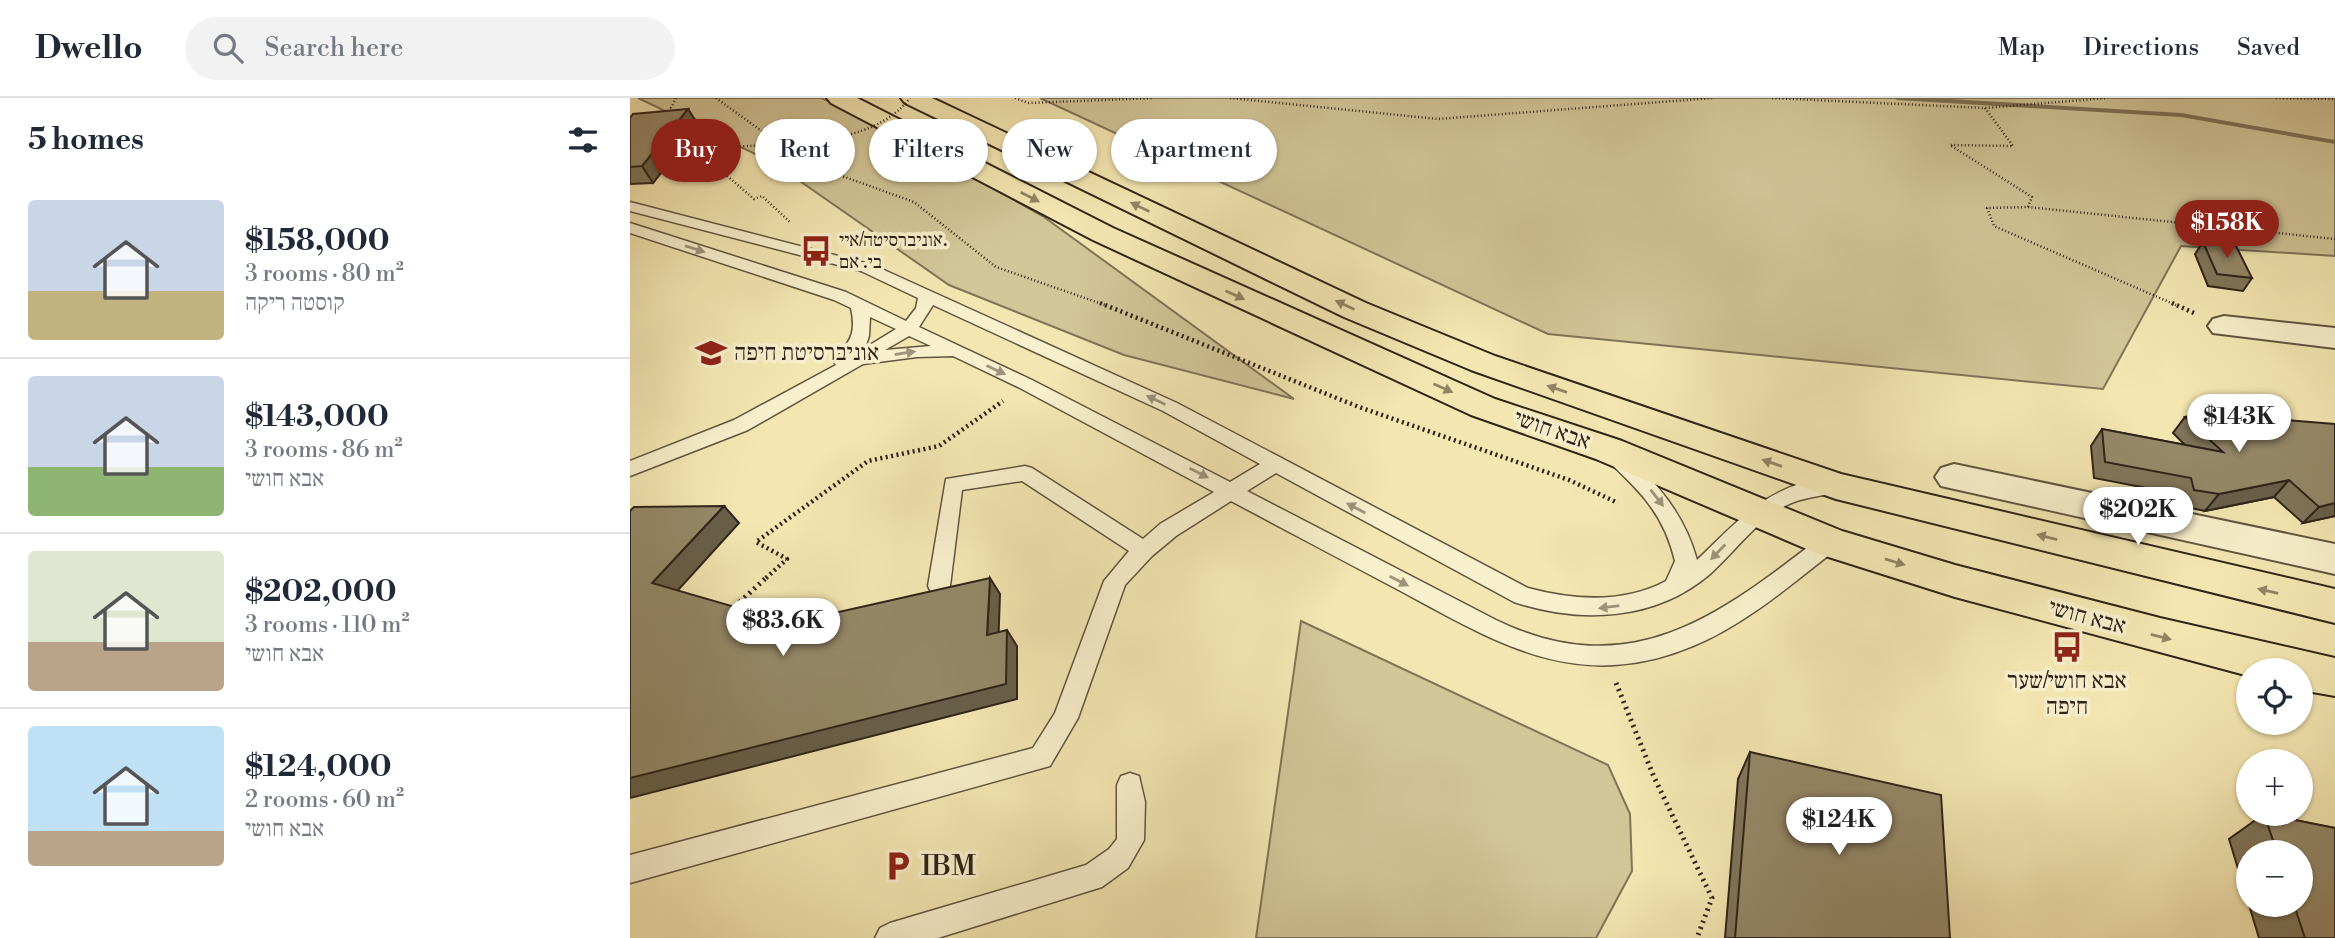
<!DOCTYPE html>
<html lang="en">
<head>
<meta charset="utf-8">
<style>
	:root { --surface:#fff; --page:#f2f2f3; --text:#1f2937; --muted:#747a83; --line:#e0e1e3; --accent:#8f2418 }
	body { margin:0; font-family:"Libre Bodoni","Frank Ruhl Libre",serif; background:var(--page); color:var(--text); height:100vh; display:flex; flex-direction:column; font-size:26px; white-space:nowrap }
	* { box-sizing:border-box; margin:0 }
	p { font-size:23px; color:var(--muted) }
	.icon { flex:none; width:38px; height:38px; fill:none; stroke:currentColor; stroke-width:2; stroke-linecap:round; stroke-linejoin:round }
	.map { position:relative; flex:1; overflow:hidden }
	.drawer { display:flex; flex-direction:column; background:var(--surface); width:630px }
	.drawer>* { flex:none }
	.guide { position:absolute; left:21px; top:21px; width:665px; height:63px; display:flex; gap:14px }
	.fabs { position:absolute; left:1606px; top:560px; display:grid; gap:14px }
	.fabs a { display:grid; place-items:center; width:77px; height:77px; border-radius:50%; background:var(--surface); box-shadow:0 2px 5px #0004; font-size:35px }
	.price { position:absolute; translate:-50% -60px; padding:0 16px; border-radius:24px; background:#fff; color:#222; font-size:23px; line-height:46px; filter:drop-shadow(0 2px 4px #0008) }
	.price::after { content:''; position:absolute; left:50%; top:42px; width:21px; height:16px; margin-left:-10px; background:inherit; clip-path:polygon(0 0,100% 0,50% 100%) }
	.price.current { background:var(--accent); color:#fff }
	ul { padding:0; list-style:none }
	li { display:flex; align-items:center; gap:21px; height:175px; padding:0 28px }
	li+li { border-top:2px solid var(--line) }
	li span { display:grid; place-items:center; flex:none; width:196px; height:140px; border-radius:7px; color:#555 }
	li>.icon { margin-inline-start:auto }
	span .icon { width:84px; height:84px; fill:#fffc; stroke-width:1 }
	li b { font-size:30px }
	h2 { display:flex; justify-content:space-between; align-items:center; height:84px; padding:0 28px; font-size:30px }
	.pill { padding:0 24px; border-radius:32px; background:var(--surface); box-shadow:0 2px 5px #0004; font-size:24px; line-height:63px }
	.pill.current { background:var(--accent); color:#fff }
	header { display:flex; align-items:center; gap:42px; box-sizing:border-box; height:98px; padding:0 35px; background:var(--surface); border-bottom:2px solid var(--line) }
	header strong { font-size:33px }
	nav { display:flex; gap:38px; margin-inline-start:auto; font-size:24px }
	.search { width:490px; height:63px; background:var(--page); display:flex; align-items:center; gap:18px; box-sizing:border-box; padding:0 24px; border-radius:38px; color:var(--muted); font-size:26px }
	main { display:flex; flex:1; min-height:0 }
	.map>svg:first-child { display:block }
</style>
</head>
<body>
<header>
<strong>Dwello</strong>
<div class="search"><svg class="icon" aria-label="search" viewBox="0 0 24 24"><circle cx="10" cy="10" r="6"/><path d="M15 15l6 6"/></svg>Search here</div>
<nav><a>Map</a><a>Directions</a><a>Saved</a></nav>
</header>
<main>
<section class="drawer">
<h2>5 homes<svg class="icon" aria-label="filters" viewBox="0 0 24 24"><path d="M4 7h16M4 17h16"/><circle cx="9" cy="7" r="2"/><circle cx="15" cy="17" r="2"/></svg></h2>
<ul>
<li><span style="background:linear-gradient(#c9d6e8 65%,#c2b280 0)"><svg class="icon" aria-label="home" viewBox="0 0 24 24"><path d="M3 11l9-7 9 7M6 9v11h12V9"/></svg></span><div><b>$158,000</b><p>3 rooms · 80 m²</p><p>קוסטה ריקה</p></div></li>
<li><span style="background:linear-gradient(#c9d6e8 65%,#8fb573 0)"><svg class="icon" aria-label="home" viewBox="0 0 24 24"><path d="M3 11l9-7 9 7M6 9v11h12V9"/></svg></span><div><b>$143,000</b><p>3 rooms · 86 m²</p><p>אבא חושי</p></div></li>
<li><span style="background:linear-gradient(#dfe7d0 65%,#b9a48a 0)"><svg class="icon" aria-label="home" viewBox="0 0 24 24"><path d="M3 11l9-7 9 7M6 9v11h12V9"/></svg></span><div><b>$202,000</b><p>3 rooms · 110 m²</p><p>אבא חושי</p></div></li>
<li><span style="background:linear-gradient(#bfe0f5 75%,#b9a48a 0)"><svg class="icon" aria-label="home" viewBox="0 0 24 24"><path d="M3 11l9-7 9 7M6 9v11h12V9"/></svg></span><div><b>$124,000</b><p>2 rooms · 60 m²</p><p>אבא חושי</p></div></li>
</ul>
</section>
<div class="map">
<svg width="1705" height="840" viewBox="0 0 1705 840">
	<rect width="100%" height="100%" fill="#f4e6b1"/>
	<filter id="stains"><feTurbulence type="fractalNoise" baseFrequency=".00286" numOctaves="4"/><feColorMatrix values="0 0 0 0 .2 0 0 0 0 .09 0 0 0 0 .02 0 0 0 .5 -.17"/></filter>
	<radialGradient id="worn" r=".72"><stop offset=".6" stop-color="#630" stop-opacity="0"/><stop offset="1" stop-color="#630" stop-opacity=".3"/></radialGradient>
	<g fill="#d2c597" stroke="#807458" stroke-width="2">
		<path d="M8,0H191L237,18L414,119L664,301L494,257L319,187L144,65Z"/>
		<path d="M410,0H1705V158L1551,148L1473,291L918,236Z"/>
		<path d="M671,523L978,667L1000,716L1002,773L966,840H626Z"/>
	</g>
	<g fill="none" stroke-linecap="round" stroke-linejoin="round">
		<path fill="#7d7055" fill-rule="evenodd" d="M1263,0H1304L1551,15L1705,42V46L1551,19L1267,2Z"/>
		<defs>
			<g id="service">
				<path d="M0,104L243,167L547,305L898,490C943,502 993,506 1036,483L1045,463C1034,417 1012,395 978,363L975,358L978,353H992C1027,385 1054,415 1067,462C1100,431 1127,398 1173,385C1185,382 1199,379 1211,383L1214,388L1211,393C1192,399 1174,398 1155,408C1125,424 1105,454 1080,476C1025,523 950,526 884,504L646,375L617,393L866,522C1000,587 1089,518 1192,438L1200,436L1208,438L1211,444L1208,450C1163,485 1116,526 1063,548C946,597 866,544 765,490C710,461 656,432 601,403L546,438L522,458L495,487L448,620L420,668L0,785V757L403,650L425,615L474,483L499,453L392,383L332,392L320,488L317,494L309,497L301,494L298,488L316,381L395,368L402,370L513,441L530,426L584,394L390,290L323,258L287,259L233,266L118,332L0,378V363L104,322L206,267L204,264C219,243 227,238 221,210L204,202L0,135V125L216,194L276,223L286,210L288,200L231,173L0,113ZM303,207L533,313L630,366L600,384L402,282L289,229ZM240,219L266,231L235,250L239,238ZM279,238L301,248L255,252Z"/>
				<path d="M500,675L509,678L515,704L514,742L498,770L472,789L308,840H245L250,830L260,825L456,767L479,751L487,741V687L491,678Z"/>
			</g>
			<g id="minor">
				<path d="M1594,218L1705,230V250L1583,235L1578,228L1583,221Z"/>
				<path d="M1324,366L1705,446V476L1311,388L1305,379L1311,370Z"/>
			</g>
			<g id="primary">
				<path d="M197,0H227L483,130L865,301L992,343L1212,433L1325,467L1530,520L1705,560V598L1671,592V572H1619V578L1325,499L1186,455L966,361L841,317L463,142L201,5Z"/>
				<path d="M271,0H302L736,205L865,258L1211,376L1705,491V525L1206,401L841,272L714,219L275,5Z"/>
			</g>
		</defs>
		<use href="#service" stroke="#60543f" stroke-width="3"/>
		<use href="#minor" stroke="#60543f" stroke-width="4"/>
		<use href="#primary" stroke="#2e2319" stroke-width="4"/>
		<g stroke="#2e2319" stroke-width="2.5" stroke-dasharray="1 2.5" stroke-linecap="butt">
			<path d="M46,0L41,10L46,16"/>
			<path d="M86,0L176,65L284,104L366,169L475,207"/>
			<path d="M385,0L398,5L524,0"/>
			<path d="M600,0L808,21L1083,0"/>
			<path d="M1142,0L1355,10L1477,0"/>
			<path d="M1646,0L1705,1"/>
			<path d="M1355,10L1383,48L1320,47L1402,99L1398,109L1357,110L1364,128L1546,207"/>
			<path d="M61,21L78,24L86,30L83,41L96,49"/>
			<path d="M90,45L59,56L88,80L96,77L124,101L132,98L161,125"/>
			<path d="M1398,109L1705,141"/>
		</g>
		<g stroke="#2e2319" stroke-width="4.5" stroke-dasharray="2 3.5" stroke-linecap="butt">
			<path d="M470,205L729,309L939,382L988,405"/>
			<path d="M1542,205L1564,215"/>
			<path d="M136,480L157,461L126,444L238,363L309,348L373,303"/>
		</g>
		<g stroke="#2e2319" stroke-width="5" stroke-dasharray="2 4.5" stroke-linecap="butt">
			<path d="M100,513L138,478"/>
			<path d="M986,585L1024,679L1082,800L1067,840"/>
		</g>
		<use href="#service" fill="#f8efcc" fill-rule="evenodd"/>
		<use href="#minor" fill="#f8efcc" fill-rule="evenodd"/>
		<use href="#primary" fill="#f4e6b1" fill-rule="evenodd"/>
		<path stroke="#2e2319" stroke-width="2.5" stroke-dasharray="1 2.5" stroke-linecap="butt" d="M96,49C153,46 243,49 280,0"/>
	</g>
	<g fill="#807559" stroke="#2e2319" stroke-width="2" fill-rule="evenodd">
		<path d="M58,11L68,27L23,85L0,86V20Z"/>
		<path d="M1573,144L1622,180L1613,193L1578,188L1565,156Z"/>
		<path d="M1625,306L1705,418L1673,425L1644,399L1575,413L1551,408L1548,396L1464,380L1461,348L1472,331L1555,347L1543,335L1555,319Z"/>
		<path d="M1120,654L1320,840H1095L1108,681Z"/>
		<path d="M1634,716L1705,730V840H1629L1599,741ZM1619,754H1671V807H1619Z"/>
	</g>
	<g fill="#685f49" stroke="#2e2319" stroke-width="2">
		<path d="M58,11L68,27L23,85L12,68Z"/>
		<path d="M1659,382L1644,399L1575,413L1589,396Z"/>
		<path d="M1705,405V418L1673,425L1689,409Z"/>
		<path d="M94,408L109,425L39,502L22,485Z"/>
		<path d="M360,480L370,496L368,553L357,537Z"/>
		<path d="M377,532L387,548V601L0,700V680Z"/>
	</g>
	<g fill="#958868" stroke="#2e2319" stroke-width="2">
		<path d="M58,11L12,68L0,69V20L3,16Z"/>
		<path d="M1573,144L1606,148L1622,180L1587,176Z"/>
		<path d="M1625,306L1644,321L1705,326V405L1689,409L1659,382L1589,396L1564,392L1561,380L1475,364L1472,331L1593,354L1555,319Z"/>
		<path d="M94,408L22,485L160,525L360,480L357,537L377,532L376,586L0,680V413L4,409Z"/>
		<path d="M1120,654L1311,697L1320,840H1105Z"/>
		<path d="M1634,716L1705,730V840H1675L1664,807H1671V754H1647Z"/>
	</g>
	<defs><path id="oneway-solid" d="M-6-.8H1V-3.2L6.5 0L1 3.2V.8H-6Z" transform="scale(1.75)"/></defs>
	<g fill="#918465">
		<use href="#oneway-solid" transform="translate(400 99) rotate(27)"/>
		<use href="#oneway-solid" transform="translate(510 109) rotate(-154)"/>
		<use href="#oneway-solid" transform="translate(605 197) rotate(24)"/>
		<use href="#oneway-solid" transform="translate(715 207) rotate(-155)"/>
		<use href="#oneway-solid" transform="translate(813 290) rotate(24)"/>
		<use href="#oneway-solid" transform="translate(927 291) rotate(-161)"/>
		<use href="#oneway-solid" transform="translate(1142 365) rotate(-161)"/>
		<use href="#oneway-solid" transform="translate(1417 439) rotate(-166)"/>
		<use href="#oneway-solid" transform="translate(1265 464) rotate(17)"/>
		<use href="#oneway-solid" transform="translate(1638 493) rotate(-167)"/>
		<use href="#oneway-solid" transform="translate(1531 539) rotate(14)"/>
	</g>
	<g fill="#9d937b">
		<use href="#oneway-solid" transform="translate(65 151) rotate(18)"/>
		<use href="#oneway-solid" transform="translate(275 255) rotate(-9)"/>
		<use href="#oneway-solid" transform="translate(366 272) rotate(25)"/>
		<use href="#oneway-solid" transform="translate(526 302) rotate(-155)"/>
		<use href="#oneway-solid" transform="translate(569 375) rotate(27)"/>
		<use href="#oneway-solid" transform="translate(1027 400) rotate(52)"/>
		<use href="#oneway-solid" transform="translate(726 410) rotate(-152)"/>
		<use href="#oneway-solid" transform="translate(1088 454) rotate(134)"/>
		<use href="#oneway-solid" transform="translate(769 483) rotate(27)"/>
		<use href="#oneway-solid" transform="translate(979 509) rotate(173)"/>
	</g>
	<defs>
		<symbol id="bus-bare" viewBox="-9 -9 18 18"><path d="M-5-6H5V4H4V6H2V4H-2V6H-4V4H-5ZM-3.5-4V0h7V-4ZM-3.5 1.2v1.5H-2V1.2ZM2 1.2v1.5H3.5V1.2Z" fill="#8f2418" stroke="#f8efcc" stroke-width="2.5" paint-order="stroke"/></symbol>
		<symbol id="university-bare" viewBox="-9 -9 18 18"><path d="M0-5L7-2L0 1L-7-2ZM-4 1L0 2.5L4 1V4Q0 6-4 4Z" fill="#8f2418" stroke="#f8efcc" stroke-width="2.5" paint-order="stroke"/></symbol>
		<symbol id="parking-bare" viewBox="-9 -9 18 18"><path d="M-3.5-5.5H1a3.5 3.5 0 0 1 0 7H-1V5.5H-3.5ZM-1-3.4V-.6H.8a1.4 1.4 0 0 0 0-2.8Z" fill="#8f2418" stroke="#f8efcc" stroke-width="2.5" paint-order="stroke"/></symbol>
	</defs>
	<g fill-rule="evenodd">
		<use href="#bus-bare" x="164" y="131" width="44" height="44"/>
		<use href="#university-bare" x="59" y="233" width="44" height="44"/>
		<use href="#bus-bare" x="1415" y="527" width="44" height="44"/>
		<use href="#parking-bare" x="246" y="746" width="44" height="44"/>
	</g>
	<g text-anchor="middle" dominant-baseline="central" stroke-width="7" stroke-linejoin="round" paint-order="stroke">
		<g font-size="19" fill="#2e2319" stroke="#f8efcc" text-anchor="start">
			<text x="209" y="142">אוניברסיטה/איי.<tspan x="209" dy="22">בי. אם</tspan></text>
		</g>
		<g font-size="23" fill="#2e2319" stroke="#f8efcc" text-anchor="start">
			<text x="104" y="255">אוניברסיטת חיפה</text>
			<text x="1437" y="583" text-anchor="middle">אבא חושי/שער<tspan x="1437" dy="26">חיפה</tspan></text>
		</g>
		<g font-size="23" fill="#2e2319" stroke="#f8efcc">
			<text transform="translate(922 332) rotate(19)">אבא חושי</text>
			<text transform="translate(1457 519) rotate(15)">אבא חושי</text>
		</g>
		<g font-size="28" fill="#2e2319" stroke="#f8efcc" text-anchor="start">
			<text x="291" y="768">IBM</text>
		</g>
	</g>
	<rect width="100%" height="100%" filter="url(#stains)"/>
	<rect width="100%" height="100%" fill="url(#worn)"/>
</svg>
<div class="fabs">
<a><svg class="icon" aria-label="locate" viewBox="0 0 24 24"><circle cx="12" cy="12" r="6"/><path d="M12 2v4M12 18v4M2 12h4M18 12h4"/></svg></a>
<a>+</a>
<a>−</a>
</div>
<b class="price current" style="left:1597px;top:162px">$158K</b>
<b class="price" style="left:1609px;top:356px">$143K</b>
<b class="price" style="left:1508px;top:449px">$202K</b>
<b class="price" style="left:153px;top:560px">$83.6K</b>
<b class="price" style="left:1209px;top:759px">$124K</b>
<div class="guide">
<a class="pill current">Buy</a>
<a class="pill">Rent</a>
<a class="pill">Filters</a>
<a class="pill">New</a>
<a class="pill">Apartment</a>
</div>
</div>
</main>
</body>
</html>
